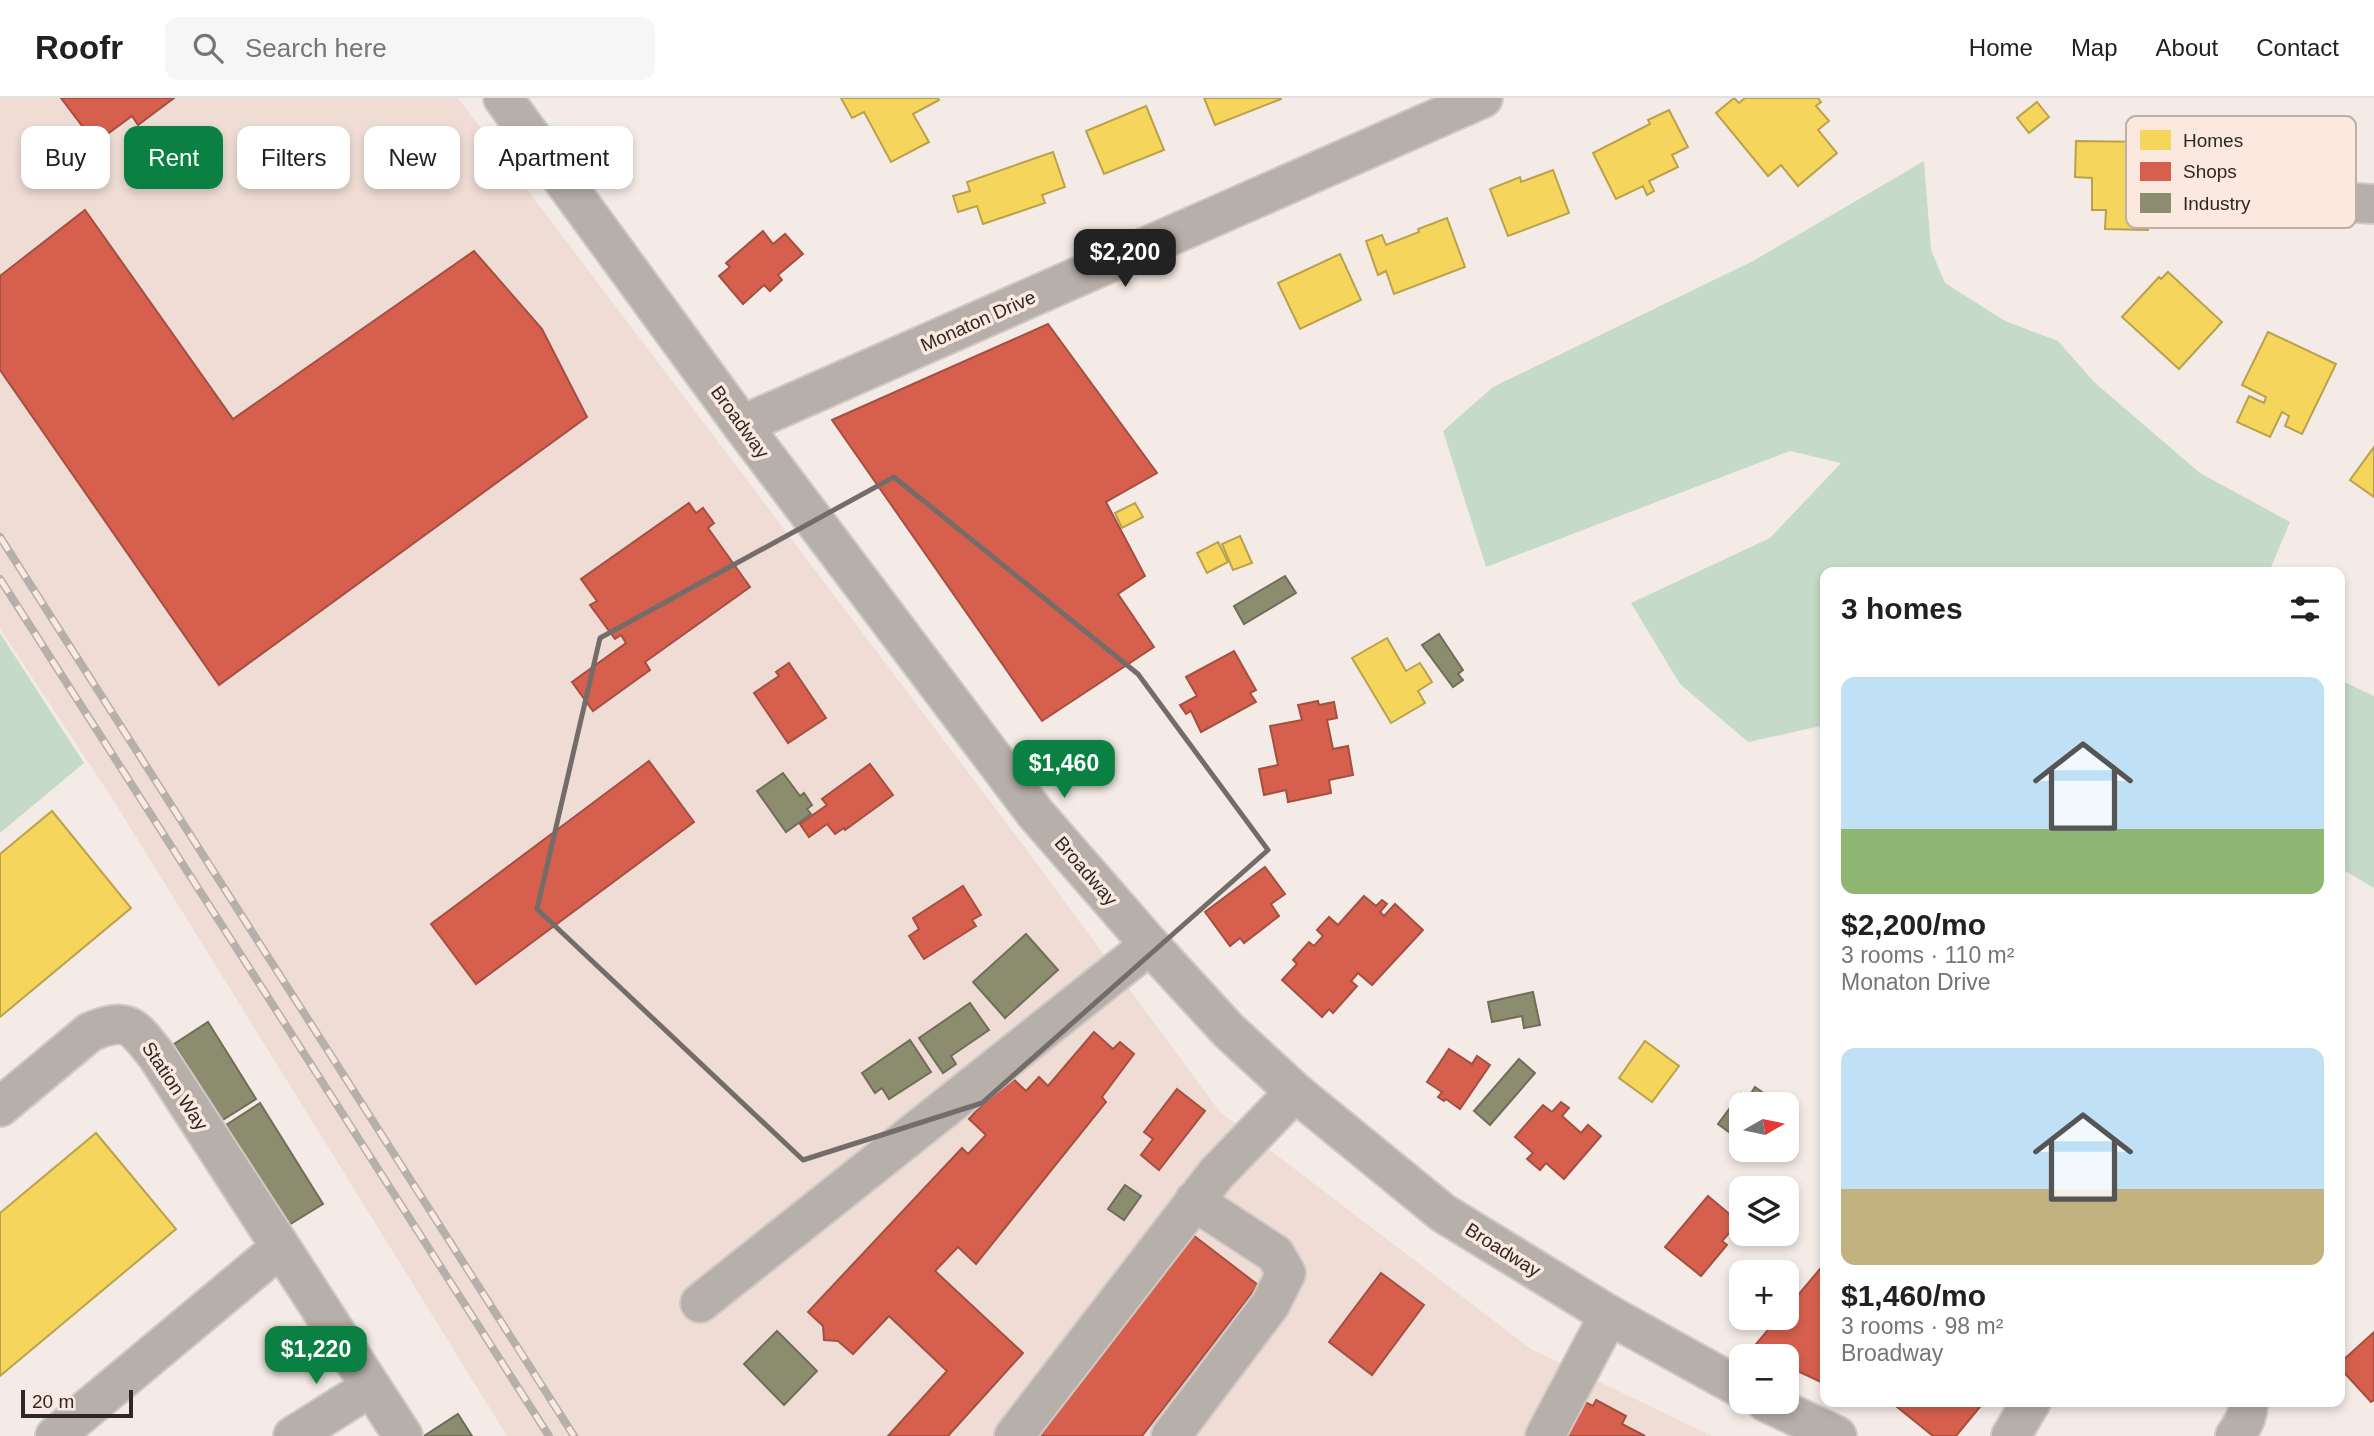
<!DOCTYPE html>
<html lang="en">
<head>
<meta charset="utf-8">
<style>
	:root { --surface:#fff; --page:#f6f6f6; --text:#202124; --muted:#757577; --line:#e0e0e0; --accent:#0b8043 }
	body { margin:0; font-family:Arial,sans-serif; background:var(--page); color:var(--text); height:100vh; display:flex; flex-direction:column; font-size:26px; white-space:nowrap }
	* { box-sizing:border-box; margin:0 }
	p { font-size:23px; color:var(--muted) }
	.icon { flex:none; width:38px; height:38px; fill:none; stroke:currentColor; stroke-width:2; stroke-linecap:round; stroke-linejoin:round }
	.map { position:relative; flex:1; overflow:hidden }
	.panel { position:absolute; left:1820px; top:469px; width:525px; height:840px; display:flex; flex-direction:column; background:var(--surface); border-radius:14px; box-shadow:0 4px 10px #0003 }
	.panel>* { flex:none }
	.top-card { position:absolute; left:21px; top:28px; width:665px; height:63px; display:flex; gap:14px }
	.needle { width:46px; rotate:81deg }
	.buttons { position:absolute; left:1729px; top:994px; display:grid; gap:14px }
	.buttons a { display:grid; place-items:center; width:70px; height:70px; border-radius:14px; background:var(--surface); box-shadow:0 4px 10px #0003; font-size:35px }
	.scale { position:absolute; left:21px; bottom:18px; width:112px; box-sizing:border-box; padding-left:7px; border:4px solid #2e2724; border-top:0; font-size:19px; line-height:24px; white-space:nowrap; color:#2e2724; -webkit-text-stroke:5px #fbe9e0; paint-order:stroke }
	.price { position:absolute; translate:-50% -60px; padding:0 16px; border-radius:14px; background:var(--accent); color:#fff; font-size:23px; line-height:46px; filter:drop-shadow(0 2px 4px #0008) }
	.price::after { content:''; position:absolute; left:50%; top:42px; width:21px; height:16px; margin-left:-10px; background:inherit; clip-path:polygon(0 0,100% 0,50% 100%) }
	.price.on { background:#222; color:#fff }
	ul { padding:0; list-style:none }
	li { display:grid; align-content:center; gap:14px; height:371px; padding:0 21px }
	li span { display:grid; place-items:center; height:217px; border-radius:14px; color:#555 }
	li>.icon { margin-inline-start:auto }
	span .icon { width:126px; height:126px; fill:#fffc; stroke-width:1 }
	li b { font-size:30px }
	h2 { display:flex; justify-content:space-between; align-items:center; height:84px; padding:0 21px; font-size:30px }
	.pill { padding:0 24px; border-radius:14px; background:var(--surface); box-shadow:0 4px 10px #0003; font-size:24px; line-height:63px }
	.pill.on { background:var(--accent); color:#fff }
	header { display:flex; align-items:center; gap:42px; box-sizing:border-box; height:98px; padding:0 35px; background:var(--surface); border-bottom:2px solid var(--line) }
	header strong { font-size:33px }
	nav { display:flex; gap:38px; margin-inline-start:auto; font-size:24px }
	.search { width:490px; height:63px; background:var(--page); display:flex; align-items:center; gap:18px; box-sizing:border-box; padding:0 24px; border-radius:14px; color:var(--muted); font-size:26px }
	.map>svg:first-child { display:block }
</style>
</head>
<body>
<header>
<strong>Roofr</strong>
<div class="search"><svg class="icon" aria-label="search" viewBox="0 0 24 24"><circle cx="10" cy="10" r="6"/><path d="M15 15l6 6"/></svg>Search here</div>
<nav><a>Home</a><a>Map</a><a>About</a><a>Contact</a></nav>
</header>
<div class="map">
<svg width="2374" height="1338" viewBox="0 0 2374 1338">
	<rect width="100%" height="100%" fill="#f5ebe6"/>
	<path fill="#efddd5" d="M0,0H458L1020,743L1220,1014L1531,1251L1712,1338H507L110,697L0,531Z"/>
	<g fill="#c5dac7">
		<path d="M1924,63L1931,152L1945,185L2005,223L2058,243L2094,284L2200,375L2290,424L2269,474H1825V627L1748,644L1680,586L1631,505L1770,440L1841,365L1790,353L1486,469L1443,333L1493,289L1753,163Z"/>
		<path d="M0,535L84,665L0,735Z"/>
		<path d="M2340,582L2374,598V790L2340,770Z"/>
	</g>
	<g fill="#f6d55c" stroke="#baa14b" stroke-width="2">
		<path d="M841,0H938L939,2L913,16L929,44L891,64L864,14L852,20Z"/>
		<path d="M1204,0H1281V1L1215,27Z"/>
		<path d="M1734,0L1739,5L1745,0H1818L1821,4L1816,8L1829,23L1818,32L1837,55L1798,88L1781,67L1768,78L1716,15Z"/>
		<path d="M2037,4L2049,19L2029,35L2017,20Z"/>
		<path d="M1146,8L1164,52L1104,76L1086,33Z"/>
		<path d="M1669,12L1688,49L1672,57L1678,69L1649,83L1654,93L1647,97L1643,88L1616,101L1593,55L1650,26L1648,22Z"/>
		<path d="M2076,43L2149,44L2148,132L2105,131L2106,112H2092V80L2075,79Z"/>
		<path d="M1053,54L1065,89L1042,97L1045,105L983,126L977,108L958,114L953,98L970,93L967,84Z"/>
		<path d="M1553,72L1569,115L1508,138L1490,91L1520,79L1521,84Z"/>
		<path d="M1447,120L1465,169L1394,196L1386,173L1378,177L1366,143L1382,137L1386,147L1419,134L1418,131Z"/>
		<path d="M1340,156L1361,202L1300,231L1278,185Z"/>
		<path d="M2168,174L2222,224L2179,271L2122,219L2159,179L2161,181Z"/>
		<path d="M2268,234L2336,266L2302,336L2285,328L2289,318L2282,314L2270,339L2237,324L2249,298L2264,305L2266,299L2242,287Z"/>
		<path d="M2374,349V399L2350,382Z"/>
		<path d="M1135,405L1143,419L1122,430L1115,415Z"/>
		<path d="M1240,438L1252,465L1233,472L1222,446Z"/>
		<path d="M1218,444L1228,464L1207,475L1197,455Z"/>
		<path d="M1387,540L1406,573L1420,565L1432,584L1418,593L1425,605L1391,625L1352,560Z"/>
		<path d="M52,713L131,810L0,919V756Z"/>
		<path d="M1645,943L1679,968L1652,1004L1619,980Z"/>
		<path d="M96,1035L176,1131L0,1278V1115Z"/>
	</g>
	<g fill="#d6604d" stroke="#a44f41" stroke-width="2">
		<path d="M61,0H174L138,27L132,18L95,45Z"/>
		<path d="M85,112L233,321L474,153L542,231L587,319L219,587L0,272V178Z"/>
		<path d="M763,133L773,146L785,136L803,156L778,177L782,182L770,193L764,187L743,206L719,178L730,169L726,165Z"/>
		<path d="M1048,226L1157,375L1106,404L1145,478L1118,496L1154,549L1042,623L832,322Z"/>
		<path d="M689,405L696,415L703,410L714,425L708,430L750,489L645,564L650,572L593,613L572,584L626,545L621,537L615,541L590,507L597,503L581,481Z"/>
		<path d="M1234,553L1256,592L1250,595L1256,604L1201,634L1191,613L1186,616L1180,607L1197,598L1186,579Z"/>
		<path d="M789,565L826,620L788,645L754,595L779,578L776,574Z"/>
		<path d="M1318,603L1319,607L1334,604L1337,620L1327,622L1333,651L1348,648L1353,677L1329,682L1331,695L1288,704L1286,692L1264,697L1259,671L1278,667L1270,628L1302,622L1298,607Z"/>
		<path d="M649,663L694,724L476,886L431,826Z"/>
		<path d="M870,666L893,697L845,732L844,730L835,736L827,726L809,739L800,726L827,707L822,701Z"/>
		<path d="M1265,769L1285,796L1271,806L1279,818L1244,845L1240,840L1230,848L1205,814Z"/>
		<path d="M963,788L981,817L972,822L976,828L924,861L909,838L919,831L913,820Z"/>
		<path d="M1364,798L1376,808L1382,802L1387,806L1380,814L1384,818L1395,806L1423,832L1372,887L1358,875L1351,883L1357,888L1333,915L1329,911L1322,919L1282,882L1297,866L1293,862L1309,844L1314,848L1323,838L1317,832L1329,819L1338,827Z"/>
		<path d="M1094,934L1113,951L1120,944L1134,956L1102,999L1106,1004L976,1166L958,1149L935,1173L1023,1255L948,1338H888L947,1273L889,1218L853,1256L838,1243L824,1242L823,1228L808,1214L962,1050L968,1056L986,1037L969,1021L1009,977L1026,993L1039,979L1048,988Z"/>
		<path d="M1449,951L1472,966L1477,958L1490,967L1460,1011L1446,1001L1444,1003L1438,999L1442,994L1427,984Z"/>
		<path d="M1177,991L1205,1013L1159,1072L1141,1057L1153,1041L1144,1034Z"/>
		<path d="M1561,1004L1569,1010L1562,1018L1581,1035L1588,1027L1601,1038L1564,1081L1546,1065L1540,1072L1527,1061L1533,1055L1515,1039L1543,1007L1552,1014Z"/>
		<path d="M1708,1098L1739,1124L1722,1143L1727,1147L1701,1178L1665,1149Z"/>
		<path d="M1193,1137L1258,1187L1142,1338H1039Z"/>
		<path d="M1825,1165V1286L1787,1268V1258H1765L1751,1252L1778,1220H1787V1210Z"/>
		<path d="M1381,1175L1424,1207L1372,1277L1329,1244Z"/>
		<path d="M2374,1234V1302L2371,1304L2340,1270V1265Z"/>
		<path d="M1596,1302L1626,1318L1622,1326L1645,1338H1566L1585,1304L1593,1308Z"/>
		<path d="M1902,1304H1984L1956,1338H1933L1897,1309Z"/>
	</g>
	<g fill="#8c8c6e" stroke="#706e58" stroke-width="2">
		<path d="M1285,478L1296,495L1244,526L1234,508Z"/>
		<path d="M1439,536L1463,572L1458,576L1463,582L1453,589L1422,547Z"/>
		<path d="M783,675L800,698L804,695L812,707L807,711L811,716L786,734L757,693Z"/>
		<path d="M1026,836L1058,872L1005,920L973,884Z"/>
		<path d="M1533,894L1540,927L1524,930L1522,918L1492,924L1488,904Z"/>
		<path d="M970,905L989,932L951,958L956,966L943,975L919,940Z"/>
		<path d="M208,924L256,1001L221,1023L174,946Z"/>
		<path d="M910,942L931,974L889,1001L882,990L875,995L862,975Z"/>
		<path d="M1519,961L1535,975L1490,1027L1474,1013Z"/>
		<path d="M1755,989L1779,1006H1741V1043L1718,1026L1741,995L1748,1000Z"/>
		<path d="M260,1005L323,1106L289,1127L226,1027Z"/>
		<path d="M1125,1087L1141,1098L1124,1122L1108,1111Z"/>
		<path d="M777,1233L817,1273L784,1307L744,1266Z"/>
		<path d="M458,1316L472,1338H424Z"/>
	</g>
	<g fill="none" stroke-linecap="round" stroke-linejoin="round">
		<defs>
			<g id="minor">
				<path d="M503,0L742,327L1035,715L1150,847L1228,932L1295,994L1443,1115L1609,1217L1741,1290"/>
				<path d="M2280,100L2374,106"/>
				<path d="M742,327L1483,0"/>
				<path d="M0,1009L90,934C129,918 133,928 157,958L403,1338"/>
				<path d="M700,1205L1150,847"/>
				<path d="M1766,1304L1837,1338"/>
				<path d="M55,1338L280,1150"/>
				<path d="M293,1338L371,1289"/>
				<path d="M1014,1338L1216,1076L1295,994"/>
				<path d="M1171,1338L1270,1207L1286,1175L1275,1156L1194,1103"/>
				<path d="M1545,1338L1609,1217"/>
				<path d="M2011,1338L2031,1304"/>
				<path d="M2235,1338C2242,1328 2250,1316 2247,1304"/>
			</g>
		</defs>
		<use href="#minor" stroke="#d0c9c5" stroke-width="42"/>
		<use href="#minor" stroke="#b7afa9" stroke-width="38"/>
		<defs>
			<g id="rail">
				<path d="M0,439L574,1338"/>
				<path d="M0,481L549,1338"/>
			</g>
		</defs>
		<use href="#rail" stroke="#b6afaa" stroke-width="8"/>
		<use href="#rail" stroke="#fbe9e0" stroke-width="5" stroke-dasharray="16" stroke-linecap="butt"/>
	</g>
	<path fill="none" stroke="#746c68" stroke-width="5" stroke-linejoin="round" d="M894,379L1138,576L1268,752L982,1005L803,1062L537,811L600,540Z"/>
	<g text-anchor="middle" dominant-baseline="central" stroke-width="7" stroke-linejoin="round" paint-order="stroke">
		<g font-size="19" fill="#2e2724" stroke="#fbe9e0">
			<text transform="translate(978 223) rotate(-24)">Monaton Drive</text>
			<text transform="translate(740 324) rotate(54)">Broadway</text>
			<text transform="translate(1086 773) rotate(49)">Broadway</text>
			<text transform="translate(175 988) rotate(56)">Station Way</text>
			<text transform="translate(1503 1152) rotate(32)">Broadway</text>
		</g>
	</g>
	<rect x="2126" y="18" width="230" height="112" rx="10" fill="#fbe9e0" stroke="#beafa8" stroke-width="2"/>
	<rect x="2140" y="32" width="31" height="20" fill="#f6d55c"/>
	<rect x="2140" y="64" width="31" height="19" fill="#d6604d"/>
	<rect x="2140" y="95" width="31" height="20" fill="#8c8c6e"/>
	<g font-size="19" fill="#2e2724">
		<text x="2183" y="49">Homes</text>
		<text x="2183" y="80">Shops</text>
		<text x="2183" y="112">Industry</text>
	</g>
</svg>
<div class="buttons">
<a><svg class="needle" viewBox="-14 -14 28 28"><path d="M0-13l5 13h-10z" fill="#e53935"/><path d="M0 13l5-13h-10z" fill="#757577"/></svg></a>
<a><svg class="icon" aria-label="layers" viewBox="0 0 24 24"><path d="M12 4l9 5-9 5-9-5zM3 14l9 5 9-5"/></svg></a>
<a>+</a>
<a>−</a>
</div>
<div class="scale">20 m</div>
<b class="price on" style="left:1125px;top:191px">$2,200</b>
<b class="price" style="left:1064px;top:702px">$1,460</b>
<b class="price" style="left:316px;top:1288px">$1,220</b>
<div class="top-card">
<a class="pill">Buy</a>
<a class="pill on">Rent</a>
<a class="pill">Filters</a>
<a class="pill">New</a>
<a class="pill">Apartment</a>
</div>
<section class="panel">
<h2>3 homes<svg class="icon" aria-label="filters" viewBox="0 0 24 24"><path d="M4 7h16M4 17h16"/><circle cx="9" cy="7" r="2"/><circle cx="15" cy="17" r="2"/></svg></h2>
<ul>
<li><span style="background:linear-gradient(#bfe0f5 70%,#8fb573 0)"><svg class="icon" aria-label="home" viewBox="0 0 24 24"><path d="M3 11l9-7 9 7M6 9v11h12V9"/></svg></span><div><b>$2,200/mo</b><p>3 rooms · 110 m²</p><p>Monaton Drive</p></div></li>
<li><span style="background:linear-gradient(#bfe0f5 65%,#c2b280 0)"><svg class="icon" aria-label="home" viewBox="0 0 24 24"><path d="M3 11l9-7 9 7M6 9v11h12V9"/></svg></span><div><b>$1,460/mo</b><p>3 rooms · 98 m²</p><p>Broadway</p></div></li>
</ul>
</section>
</div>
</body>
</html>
